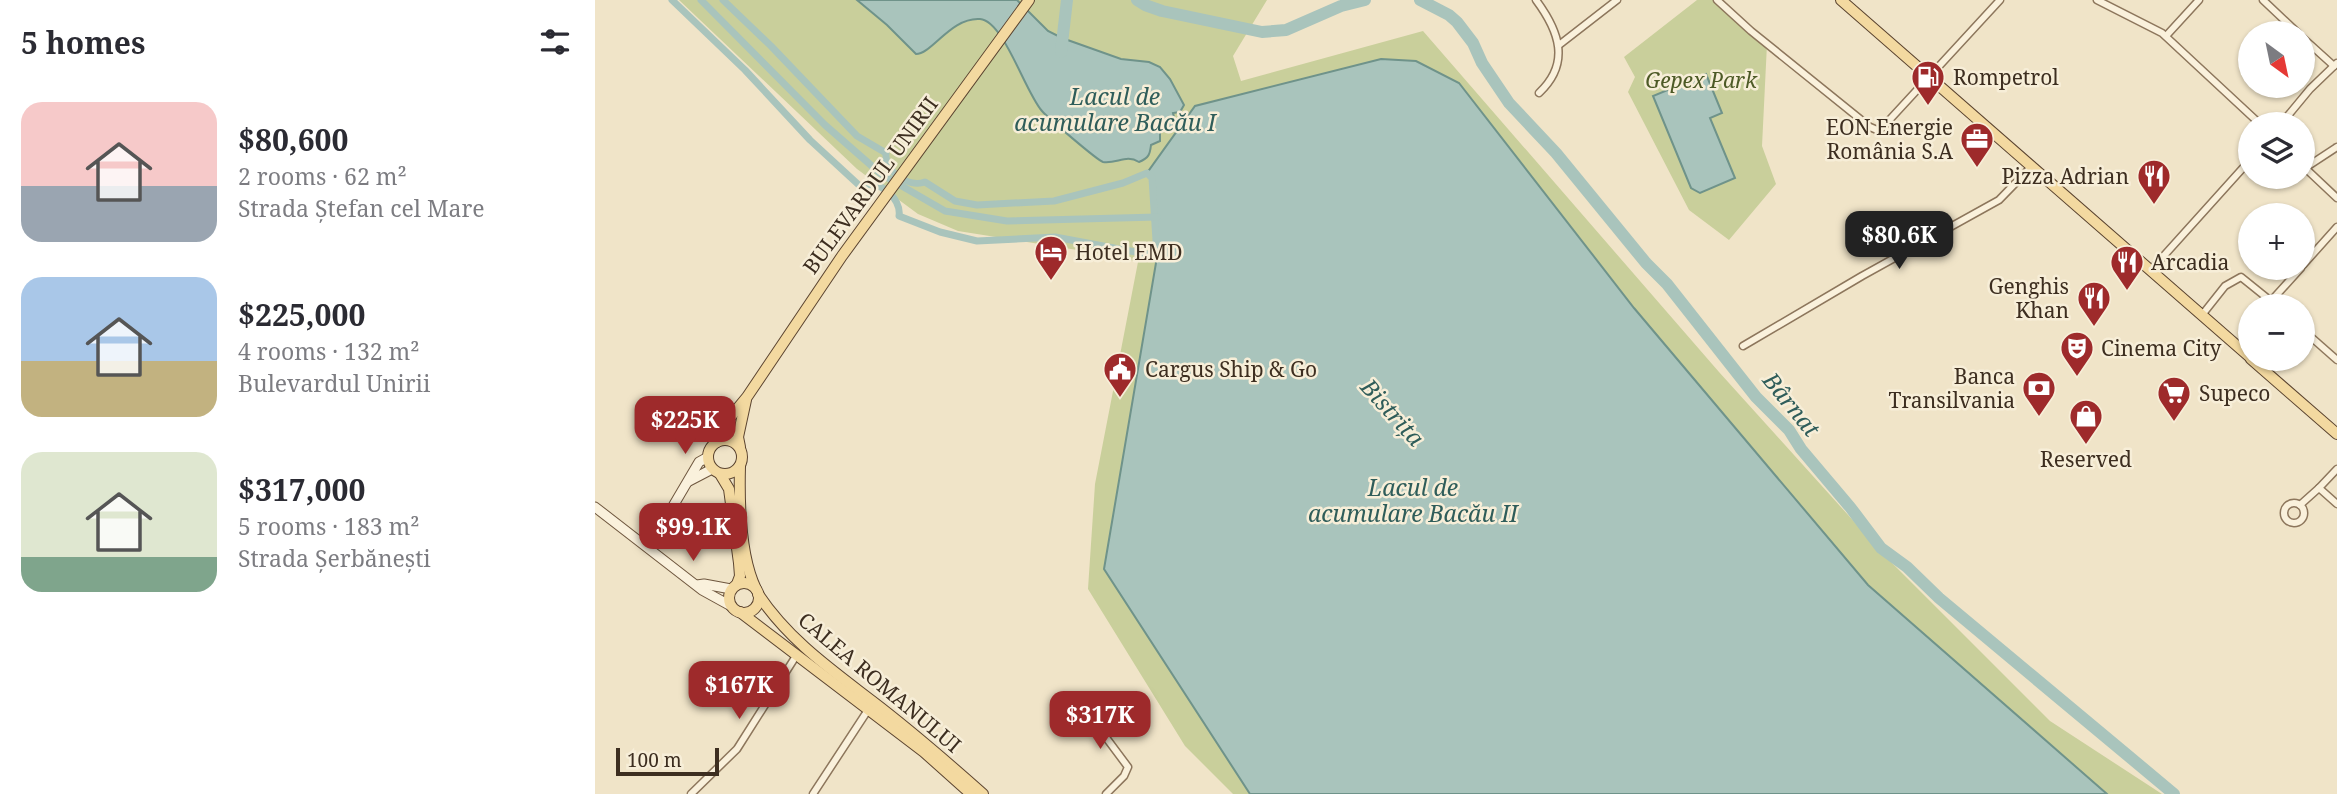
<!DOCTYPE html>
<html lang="en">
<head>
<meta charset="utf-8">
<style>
	:root { --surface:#fff; --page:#f2f2f3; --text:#2b2b33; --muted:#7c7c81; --accent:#9e2a2b }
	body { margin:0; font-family:"Noto Serif",serif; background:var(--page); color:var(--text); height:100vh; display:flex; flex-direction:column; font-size:26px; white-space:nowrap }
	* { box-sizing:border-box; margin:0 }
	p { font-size:23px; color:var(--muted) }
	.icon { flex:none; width:38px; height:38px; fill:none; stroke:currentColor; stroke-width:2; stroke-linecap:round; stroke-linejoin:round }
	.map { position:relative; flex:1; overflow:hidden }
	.panel { display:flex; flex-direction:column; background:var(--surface); width:595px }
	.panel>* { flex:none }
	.needle { width:46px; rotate:147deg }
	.fabs { position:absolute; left:1643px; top:21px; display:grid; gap:14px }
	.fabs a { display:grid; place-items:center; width:77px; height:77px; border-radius:50%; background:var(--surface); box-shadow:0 2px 5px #0004; font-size:35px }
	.scale { position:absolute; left:21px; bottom:18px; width:103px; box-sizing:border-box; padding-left:7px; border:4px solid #3d2e20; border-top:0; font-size:19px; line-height:24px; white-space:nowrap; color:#3d2e20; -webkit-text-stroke:5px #f7eed8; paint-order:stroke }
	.price { position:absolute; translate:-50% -60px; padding:0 16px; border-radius:14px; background:var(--accent); color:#fff; font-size:23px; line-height:46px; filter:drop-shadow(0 2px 4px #0008) }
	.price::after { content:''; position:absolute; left:50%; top:42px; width:21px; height:16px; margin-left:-10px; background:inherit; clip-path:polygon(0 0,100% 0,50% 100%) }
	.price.current { background:#222; color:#fff }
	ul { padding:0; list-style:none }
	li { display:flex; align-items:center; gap:21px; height:175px; padding:0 21px }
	li span { display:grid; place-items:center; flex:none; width:196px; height:140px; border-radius:21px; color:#555 }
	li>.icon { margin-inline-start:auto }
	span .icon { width:84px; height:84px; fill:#fffc; stroke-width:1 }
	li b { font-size:30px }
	h2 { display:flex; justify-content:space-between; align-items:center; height:84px; padding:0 21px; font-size:30px }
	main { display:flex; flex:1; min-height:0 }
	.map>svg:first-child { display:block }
</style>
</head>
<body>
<main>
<section class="panel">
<h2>5 homes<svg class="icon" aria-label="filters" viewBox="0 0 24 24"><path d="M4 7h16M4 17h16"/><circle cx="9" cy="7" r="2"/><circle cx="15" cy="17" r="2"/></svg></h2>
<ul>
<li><span style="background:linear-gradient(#f6c9c9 60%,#9aa5b1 0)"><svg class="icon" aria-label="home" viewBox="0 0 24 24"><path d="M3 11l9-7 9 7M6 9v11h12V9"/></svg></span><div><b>$80,600</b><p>2 rooms · 62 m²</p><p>Strada Ștefan cel Mare</p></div></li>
<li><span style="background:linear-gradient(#a9c7e8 60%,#c2b280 0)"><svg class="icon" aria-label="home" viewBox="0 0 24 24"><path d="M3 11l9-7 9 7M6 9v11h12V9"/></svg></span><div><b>$225,000</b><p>4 rooms · 132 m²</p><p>Bulevardul Unirii</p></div></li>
<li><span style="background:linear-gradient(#dfe7d0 75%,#7fa58c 0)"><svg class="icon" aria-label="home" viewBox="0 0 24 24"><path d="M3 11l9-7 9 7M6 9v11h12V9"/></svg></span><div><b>$317,000</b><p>5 rooms · 183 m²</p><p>Strada Șerbănești</p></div></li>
</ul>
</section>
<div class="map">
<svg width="1742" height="794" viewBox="0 0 1742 794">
	<rect width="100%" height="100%" fill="#f0e4c8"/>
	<g fill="#c9cf9b">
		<path d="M84,0H672L638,56L646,81L828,31L1124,372L1291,557L1455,721L1567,794H638L590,746L493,589L500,484L543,262L520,256L363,231L323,214L262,169Z"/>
		<path d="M1102,0H1123L1172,44L1167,146L1181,184L1134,240L1094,210L1033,92L1040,77L1029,57Z"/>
	</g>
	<g fill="#a9c4bc" stroke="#6f938a" stroke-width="2">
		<path d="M262,0H422L453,31L467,38L526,59L554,62L565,67L575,79L589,105L585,112L578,113L580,121L577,128L565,130V141L556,145C555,154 554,158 544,162C531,154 522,164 508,162C502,160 453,118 447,111C430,92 409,21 385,19C356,17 337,54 321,54L292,25Z"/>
		<path d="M786,59L821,61L864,83L1039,308L1273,585L1512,794H655L509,569L562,257L557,178L552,173L600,106Z"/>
		<path d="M1111,74L1127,113L1115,118L1140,178L1105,193L1096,188L1058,96Z"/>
	</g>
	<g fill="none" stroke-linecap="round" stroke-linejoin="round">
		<g stroke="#a9c4bc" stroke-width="7">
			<path d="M77,0L150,70L215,140L266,187C282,177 307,198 304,216L345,232L382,241L460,237L562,256L557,178L552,173L528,183L459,201L382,205L360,201L330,182C313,188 289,171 291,153L262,136L176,46L128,0"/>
			<path d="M106,0L230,125L286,174L350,211L412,221L562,217"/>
		</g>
		<g stroke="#a9c4bc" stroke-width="12">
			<path d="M542,0L550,5L567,11L667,32L691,30L746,6L770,0"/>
			<path d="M825,0L854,15L862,22L878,43L887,63L914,103L961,153L1051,263L1072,284L1161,397L1194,430L1206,449L1255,507L1286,548L1312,567L1344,598L1579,794"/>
			<path d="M466,52L472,0"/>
		</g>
		<defs>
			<g id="street">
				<path d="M941,0C964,31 976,63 944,93"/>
				<path d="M1122,0L1156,31L1275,127L1282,130L1287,128L1405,0"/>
				<path d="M1502,0L1567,33L1665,124"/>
				<path d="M1668,0L1703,33"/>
				<path d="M1571,36L1604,0"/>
				<path d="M1708,38L1739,66"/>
				<path d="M964,45L1022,0"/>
				<path d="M1686,124L1715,89L1742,63"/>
				<path d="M1708,166L1742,198"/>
				<path d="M1710,168L1742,147"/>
				<path d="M1708,265L1742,227"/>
				<path d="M1556,270L1656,159"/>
				<path d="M1676,301L1706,268"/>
				<path d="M1607,315L1630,286L1646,277L1682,306"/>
				<path d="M1708,330L1742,360"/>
				<path d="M1148,346L1267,276L1404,200L1437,166"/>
				<path d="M1742,469L1724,488L1742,504"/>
				<circle cx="1699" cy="513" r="10"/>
				<path d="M1705,505L1724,488"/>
				<path d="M489,708L533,767L529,776L511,794"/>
				<path d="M96,794L142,749L201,656"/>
				<path d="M218,794L273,710"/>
			</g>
			<g id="secondary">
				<path d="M94,481L117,469"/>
				<path d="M0,507L107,590L136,606"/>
				<path d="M54,547L104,462L113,457"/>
				<path d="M102,585L109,584L136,589"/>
			</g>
			<g id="primary">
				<path d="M1246,0L1656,358"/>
				<path d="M1656,359L1742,434"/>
				<circle cx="130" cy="457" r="17"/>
				<path d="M122,442L133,420L152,397L247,256L434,0"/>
				<path d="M145,447L143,437L151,400"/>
				<path d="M145,466C144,503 145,556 161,589"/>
				<path d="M125,474L134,489L144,563L145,576L142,584"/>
				<circle cx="149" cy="598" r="15"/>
				<path d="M163,594C193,639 234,668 277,701C315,730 352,762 388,794"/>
				<path d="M145,612L329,752L376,794"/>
			</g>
		</defs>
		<use href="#street" stroke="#8d765c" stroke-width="9"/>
		<use href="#secondary" stroke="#6f573f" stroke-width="11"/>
		<use href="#primary" stroke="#5b4430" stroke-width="12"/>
		<use href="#street" stroke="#faf1dc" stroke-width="6"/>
		<use href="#secondary" stroke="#faf1dc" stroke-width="9"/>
		<use href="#primary" stroke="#f3d9a0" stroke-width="10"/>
	</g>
	<defs>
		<symbol id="fuel-pin" viewBox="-11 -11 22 30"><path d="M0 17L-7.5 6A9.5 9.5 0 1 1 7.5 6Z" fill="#9e2a2b" stroke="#f7eed8"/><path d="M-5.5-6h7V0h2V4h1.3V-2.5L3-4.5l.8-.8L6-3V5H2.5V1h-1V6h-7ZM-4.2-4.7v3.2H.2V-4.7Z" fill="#fff"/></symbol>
		<symbol id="office-pin" viewBox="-11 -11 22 30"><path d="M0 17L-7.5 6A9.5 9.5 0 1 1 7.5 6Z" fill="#9e2a2b" stroke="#f7eed8"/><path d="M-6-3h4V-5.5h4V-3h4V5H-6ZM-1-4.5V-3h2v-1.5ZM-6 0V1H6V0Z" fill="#fff"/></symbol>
		<symbol id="restaurant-pin" viewBox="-11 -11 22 30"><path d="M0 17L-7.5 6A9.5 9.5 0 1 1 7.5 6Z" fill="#9e2a2b" stroke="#f7eed8"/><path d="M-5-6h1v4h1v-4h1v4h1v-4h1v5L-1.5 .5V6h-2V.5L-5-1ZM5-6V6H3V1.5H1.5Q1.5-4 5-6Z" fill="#fff"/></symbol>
		<symbol id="hotel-pin" viewBox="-11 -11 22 30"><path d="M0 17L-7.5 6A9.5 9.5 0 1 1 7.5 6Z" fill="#9e2a2b" stroke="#f7eed8"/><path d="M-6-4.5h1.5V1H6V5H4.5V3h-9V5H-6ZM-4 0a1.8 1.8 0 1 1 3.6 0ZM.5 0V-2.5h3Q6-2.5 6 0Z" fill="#fff"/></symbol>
		<symbol id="theatre-pin" viewBox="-11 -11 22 30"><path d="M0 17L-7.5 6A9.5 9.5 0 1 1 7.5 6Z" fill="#9e2a2b" stroke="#f7eed8"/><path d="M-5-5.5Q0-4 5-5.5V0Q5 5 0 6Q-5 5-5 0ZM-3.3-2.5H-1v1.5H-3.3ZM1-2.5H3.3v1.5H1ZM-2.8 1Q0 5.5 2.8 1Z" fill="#fff"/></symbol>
		<symbol id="civic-pin" viewBox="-11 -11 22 30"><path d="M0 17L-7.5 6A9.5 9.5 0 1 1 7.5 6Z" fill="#9e2a2b" stroke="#f7eed8"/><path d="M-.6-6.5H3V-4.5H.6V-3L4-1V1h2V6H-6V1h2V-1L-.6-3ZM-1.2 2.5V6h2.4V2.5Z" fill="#fff"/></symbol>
		<symbol id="bank-pin" viewBox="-11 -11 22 30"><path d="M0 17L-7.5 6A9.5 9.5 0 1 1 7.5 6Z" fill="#9e2a2b" stroke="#f7eed8"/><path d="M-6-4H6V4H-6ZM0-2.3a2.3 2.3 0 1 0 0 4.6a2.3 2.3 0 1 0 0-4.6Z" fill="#fff"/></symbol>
		<symbol id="supermarket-pin" viewBox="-11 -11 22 30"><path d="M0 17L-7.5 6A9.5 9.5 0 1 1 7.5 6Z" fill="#9e2a2b" stroke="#f7eed8"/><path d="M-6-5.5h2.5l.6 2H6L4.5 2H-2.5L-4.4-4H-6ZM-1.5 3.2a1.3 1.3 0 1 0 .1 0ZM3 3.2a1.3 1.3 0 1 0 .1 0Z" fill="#fff"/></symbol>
		<symbol id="shop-pin" viewBox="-11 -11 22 30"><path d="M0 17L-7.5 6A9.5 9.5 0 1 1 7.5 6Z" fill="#9e2a2b" stroke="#f7eed8"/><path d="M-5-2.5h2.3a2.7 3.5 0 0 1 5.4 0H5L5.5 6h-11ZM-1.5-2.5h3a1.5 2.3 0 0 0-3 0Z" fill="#fff"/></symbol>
	</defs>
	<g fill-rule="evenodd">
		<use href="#fuel-pin" x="1314" y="58" width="38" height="52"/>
		<use href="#office-pin" x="1363" y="120" width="38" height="52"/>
		<use href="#restaurant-pin" x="1540" y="157" width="38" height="52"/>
		<use href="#hotel-pin" x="437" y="233" width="38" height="52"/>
		<use href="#restaurant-pin" x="1513" y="243" width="38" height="52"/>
		<use href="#restaurant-pin" x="1480" y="279" width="38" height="52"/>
		<use href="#theatre-pin" x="1463" y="329" width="38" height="52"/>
		<use href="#civic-pin" x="506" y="350" width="38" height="52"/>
		<use href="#bank-pin" x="1425" y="369" width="38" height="52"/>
		<use href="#supermarket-pin" x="1560" y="374" width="38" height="52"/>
		<use href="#shop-pin" x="1472" y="397" width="38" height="52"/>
	</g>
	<g text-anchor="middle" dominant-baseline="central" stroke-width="5" stroke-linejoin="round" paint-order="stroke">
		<g font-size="21" fill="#3d2e20" stroke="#f7eed8" text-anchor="start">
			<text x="1358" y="77">Rompetrol</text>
			<text x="1358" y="127" text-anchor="end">EON Energie<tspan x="1358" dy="24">România S.A</tspan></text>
			<text x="1534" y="176" text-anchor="end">Pizza Adrian</text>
			<text x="480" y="252">Hotel EMD</text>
			<text x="1556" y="262">Arcadia</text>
			<text x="1474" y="286" text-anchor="end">Genghis<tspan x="1474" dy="24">Khan</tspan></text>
			<text x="1506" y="348">Cinema City</text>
			<text x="550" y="369">Cargus Ship &amp; Go</text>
			<text x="1420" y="376" text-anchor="end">Banca<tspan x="1420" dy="24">Transilvania</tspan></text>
			<text x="1604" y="393">Supeco</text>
			<text x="1491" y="459" text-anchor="middle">Reserved</text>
		</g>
		<g font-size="21" font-style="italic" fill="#4d5a26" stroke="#f7eed8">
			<text x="1106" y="80">Gepex Park</text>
		</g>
		<g font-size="21" fill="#3d2e20" stroke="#f7eed8">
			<text transform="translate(275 185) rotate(-54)">BULEVARDUL UNIRII</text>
			<text transform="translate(285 682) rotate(40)">CALEA ROMANULUI</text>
		</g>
		<g font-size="23" font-style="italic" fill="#2f5d5a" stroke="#f7eed8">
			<text x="520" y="96">Lacul de<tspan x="520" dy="26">acumulare Bacău I</tspan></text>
			<text transform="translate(1197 404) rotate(51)">Bârnat</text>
			<text transform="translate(798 412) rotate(48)">Bistrița</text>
			<text x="818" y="487">Lacul de<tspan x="818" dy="26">acumulare Bacău II</tspan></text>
		</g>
	</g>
</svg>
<div class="fabs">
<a><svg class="needle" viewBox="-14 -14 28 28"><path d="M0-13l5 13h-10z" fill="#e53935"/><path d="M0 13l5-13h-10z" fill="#7c7c81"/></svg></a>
<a><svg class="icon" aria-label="layers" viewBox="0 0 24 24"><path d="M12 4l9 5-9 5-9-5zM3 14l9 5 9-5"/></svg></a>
<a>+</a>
<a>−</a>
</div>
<div class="scale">100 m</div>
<b class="price current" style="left:1304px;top:271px">$80.6K</b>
<b class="price" style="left:90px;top:456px">$225K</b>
<b class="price" style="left:98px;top:563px">$99.1K</b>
<b class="price" style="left:144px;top:721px">$167K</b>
<b class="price" style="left:505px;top:751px">$317K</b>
</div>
</main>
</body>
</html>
